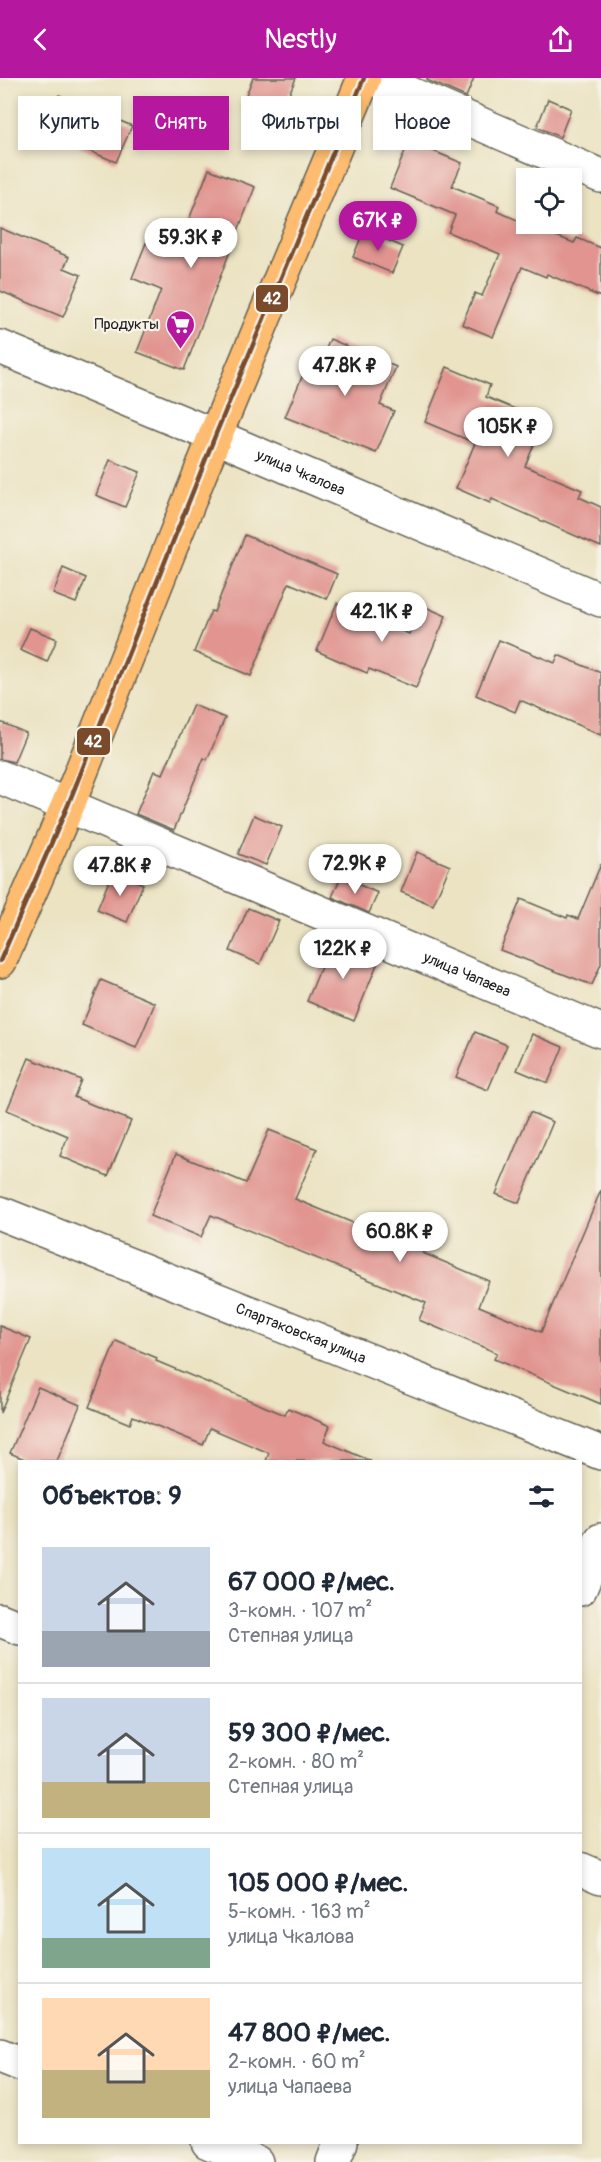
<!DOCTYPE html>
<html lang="ru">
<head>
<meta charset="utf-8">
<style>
	:root { --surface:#fff; --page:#f2f2f3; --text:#1f2937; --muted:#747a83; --line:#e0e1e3; --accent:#b5179e }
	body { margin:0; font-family:Pangolin,sans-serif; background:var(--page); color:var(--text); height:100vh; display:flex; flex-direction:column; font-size:22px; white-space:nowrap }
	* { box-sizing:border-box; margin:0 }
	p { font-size:20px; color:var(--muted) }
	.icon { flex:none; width:33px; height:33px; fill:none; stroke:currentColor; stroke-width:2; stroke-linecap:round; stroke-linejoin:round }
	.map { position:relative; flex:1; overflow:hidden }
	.panel { position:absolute; left:18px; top:1382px; width:564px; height:684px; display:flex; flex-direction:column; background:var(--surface); border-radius:0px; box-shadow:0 3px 9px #0003 }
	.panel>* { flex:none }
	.guide { position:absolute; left:18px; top:18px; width:566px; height:54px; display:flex; gap:12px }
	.buttons { position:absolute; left:516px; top:90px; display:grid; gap:12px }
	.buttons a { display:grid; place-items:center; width:66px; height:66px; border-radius:0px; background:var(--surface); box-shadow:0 3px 9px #0003; font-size:30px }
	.price { position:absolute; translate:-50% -51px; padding:0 14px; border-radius:21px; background:#fff; color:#222; font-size:20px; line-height:39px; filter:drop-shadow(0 2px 3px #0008) }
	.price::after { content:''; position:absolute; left:50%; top:36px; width:18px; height:14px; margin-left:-9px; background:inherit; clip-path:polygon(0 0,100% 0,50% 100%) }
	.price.on { background:var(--accent); color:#fff }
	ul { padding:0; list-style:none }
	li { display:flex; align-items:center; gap:18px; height:150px; padding:0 24px }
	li+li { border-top:2px solid var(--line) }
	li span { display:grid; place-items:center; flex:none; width:168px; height:120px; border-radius:0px; color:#555 }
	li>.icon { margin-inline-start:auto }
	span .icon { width:72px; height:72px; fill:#fffc; stroke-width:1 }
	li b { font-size:26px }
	h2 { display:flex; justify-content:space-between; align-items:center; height:72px; padding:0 24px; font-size:26px }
	.pill { padding:0 21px; border-radius:0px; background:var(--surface); box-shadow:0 3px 9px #0003; font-size:21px; line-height:54px }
	.pill.on { background:var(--accent); color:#fff }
	header { display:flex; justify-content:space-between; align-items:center; height:78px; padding:0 24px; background:var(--accent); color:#fff; font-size:27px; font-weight:600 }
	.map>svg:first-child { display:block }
</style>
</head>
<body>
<header><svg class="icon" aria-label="back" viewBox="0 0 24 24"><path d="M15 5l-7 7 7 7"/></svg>Nestly<svg class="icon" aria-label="share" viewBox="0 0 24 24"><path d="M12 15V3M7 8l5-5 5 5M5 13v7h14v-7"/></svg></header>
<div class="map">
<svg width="601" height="2084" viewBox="0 0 601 2084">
	<rect width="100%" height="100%" fill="#f7f3e8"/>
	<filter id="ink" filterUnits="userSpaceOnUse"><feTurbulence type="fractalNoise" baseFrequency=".0167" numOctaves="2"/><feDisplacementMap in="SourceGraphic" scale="12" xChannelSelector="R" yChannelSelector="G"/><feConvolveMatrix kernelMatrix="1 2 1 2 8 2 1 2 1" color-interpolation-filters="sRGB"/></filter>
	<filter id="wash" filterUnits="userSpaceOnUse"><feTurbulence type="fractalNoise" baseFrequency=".008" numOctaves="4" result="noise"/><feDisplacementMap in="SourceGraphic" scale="24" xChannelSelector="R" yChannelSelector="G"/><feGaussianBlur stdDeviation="1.35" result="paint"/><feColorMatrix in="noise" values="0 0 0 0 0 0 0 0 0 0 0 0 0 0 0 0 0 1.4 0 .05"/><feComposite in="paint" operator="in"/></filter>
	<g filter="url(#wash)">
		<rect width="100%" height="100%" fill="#ebe3c2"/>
		<g id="blocks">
			<g fill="#e19490">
				<path d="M253,0H296L277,44L241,29Z"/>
				<path d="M428,0H474L466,19L427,2Z"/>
				<path d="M59,17L132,48L116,84L75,67L78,60L46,47Z"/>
				<path d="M548,21L571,31L560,59L537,49Z"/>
				<path d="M409,63L462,85L452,108L499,128L497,133L526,146L574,165L577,160L601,170V219L547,196L546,199L522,189L493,259L462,246L475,215L482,218L500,176L448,154L455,137L390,110Z"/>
				<path d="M209,91L255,109L184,292L137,274L161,212L132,200L146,165L175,177Z"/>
				<path d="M0,150L69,179L64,190L81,197L63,239L0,213Z"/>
				<path d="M364,152L403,169L392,195L353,179Z"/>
				<path d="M330,261L396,289L380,327L394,333L376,375L285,339L307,287L317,292Z"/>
				<path d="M447,289L490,307L486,319L544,343L525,388L582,412L579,419L601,429V469L492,421L490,425L456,410L475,365L425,344Z"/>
				<path d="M110,382L140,394L125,429L96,417Z"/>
				<path d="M245,457L337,496L327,521L289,505L251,598L194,574L211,533L214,534Z"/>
				<path d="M63,490L86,500L76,525L53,516Z"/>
				<path d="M337,525L409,556L421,527L446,538L416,610L369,591L367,595L317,573Z"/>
				<path d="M30,550L57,561L47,584L20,572Z"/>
				<path d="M499,562L555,585L558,577L601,595V657L520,622L515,634L476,617Z"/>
				<path d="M193,627L225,640L207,682L204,680L174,752L136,736L154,693L163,696Z"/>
				<path d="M0,644L26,655L14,684L0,681Z"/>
				<path d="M254,737L282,749L266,787L238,776Z"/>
				<path d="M417,774L450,788L433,827L401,814Z"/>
				<path d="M601,786V886L592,907L500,872L521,821L567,840L568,837L578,841Z"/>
				<path d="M113,793L143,806L127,844L97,832Z"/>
				<path d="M341,799L378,815L369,835L332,819Z"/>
				<path d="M248,830L279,843L260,886L230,873Z"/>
				<path d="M333,860L354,869L353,873L378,884L354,943L307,923Z"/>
				<path d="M101,902L155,925L136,970L82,947Z"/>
				<path d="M475,954L507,967L488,1012L456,999Z"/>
				<path d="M532,956L563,969L548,1005L517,992Z"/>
				<path d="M29,980L81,1002L74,1019L131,1043L108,1098L60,1078L68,1058L7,1032Z"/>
				<path d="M530,1034L553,1044L519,1125L496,1116Z"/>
				<path d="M269,1052L317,1071L295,1121L380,1156L385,1144L428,1163L423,1175L489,1203L479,1228L541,1254L601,1112V1326L494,1281L497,1275L419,1242L426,1225L211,1137L201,1159L150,1138L176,1076L246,1105Z"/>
				<path d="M0,1248L31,1261L0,1335Z"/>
				<path d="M116,1263L157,1280L156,1283L285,1337L288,1330L330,1348L324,1363L371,1383H266L269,1375L210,1350L203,1367L133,1338L130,1346L89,1329Z"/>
				<path d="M38,1309L80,1327L57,1383H29L10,1375Z"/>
			</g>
		</g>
	</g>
	<g filter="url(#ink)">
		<use href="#blocks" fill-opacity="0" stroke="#646256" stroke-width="1.5"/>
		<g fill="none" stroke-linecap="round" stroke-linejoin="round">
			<defs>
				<g id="minor">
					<path d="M374,0L601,98"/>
					<path id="s1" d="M0,269L215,358L601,522"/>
					<path id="s2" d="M0,699L601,953"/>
					<path id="s3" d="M0,1135L601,1375"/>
					<path d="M580,1511L601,1462"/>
					<path d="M0,1542L20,1550"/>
					<path d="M580,1791L601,1800"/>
					<path d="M0,1978L20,1986"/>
					<path d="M208,2064L256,2084"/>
					<path d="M333,2084L341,2064"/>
				</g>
				<path id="major" d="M0,883L68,727L215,358L364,0"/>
			</defs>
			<use href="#minor" stroke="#646256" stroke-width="36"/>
			<use href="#major" stroke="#646256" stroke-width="36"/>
			<use href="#minor" stroke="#fff" stroke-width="33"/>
			<use href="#major" stroke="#fdbc6f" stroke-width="33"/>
			<defs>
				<path id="bus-1" d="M0,883L68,727L215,358L364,0"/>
			</defs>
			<use href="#bus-1" stroke="#f7f3e8" stroke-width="9"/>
			<use href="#bus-1" stroke="#7a4b2a" stroke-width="4.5"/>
		</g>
	</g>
	<defs>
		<symbol id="supermarket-pin" viewBox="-11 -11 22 30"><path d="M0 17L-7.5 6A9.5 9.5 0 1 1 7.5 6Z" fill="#b5179e" stroke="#f7f3e8"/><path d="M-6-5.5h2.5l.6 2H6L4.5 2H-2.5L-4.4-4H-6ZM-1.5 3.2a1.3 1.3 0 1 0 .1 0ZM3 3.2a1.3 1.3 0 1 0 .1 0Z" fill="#fff"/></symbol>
	</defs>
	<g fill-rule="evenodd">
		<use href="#supermarket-pin" x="164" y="230" width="33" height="45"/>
	</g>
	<g text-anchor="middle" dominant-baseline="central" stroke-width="4.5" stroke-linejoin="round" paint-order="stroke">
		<g font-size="15" fill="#1c1c1c" stroke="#f7f3e8" text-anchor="end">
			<text x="159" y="246">Продукты</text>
		</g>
		<g font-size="15" fill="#1c1c1c" stroke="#f7f3e8">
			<text stroke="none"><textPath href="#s1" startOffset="326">улица Чкалова</textPath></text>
			<text stroke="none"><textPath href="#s2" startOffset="507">улица Чапаева</textPath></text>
			<text stroke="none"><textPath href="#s3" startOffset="324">Спартаковская улица</textPath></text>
		</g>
	</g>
	<g stroke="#f7f3e8" stroke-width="2">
		<rect x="255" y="206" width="34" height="29" rx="6" fill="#7a4b2a"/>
		<rect x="76" y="649" width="35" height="29" rx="6" fill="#7a4b2a"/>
	</g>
	<g font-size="16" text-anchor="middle" font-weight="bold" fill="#fff">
		<text x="272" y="226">42</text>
		<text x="93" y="669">42</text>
	</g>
</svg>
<div class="buttons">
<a><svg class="icon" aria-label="locate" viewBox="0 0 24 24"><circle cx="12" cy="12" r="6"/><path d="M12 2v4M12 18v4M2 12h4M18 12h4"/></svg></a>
</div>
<b class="price on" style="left:378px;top:174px">67K ₽</b>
<b class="price" style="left:191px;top:191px">59.3K ₽</b>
<b class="price" style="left:345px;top:319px">47.8K ₽</b>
<b class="price" style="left:508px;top:380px">105K ₽</b>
<b class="price" style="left:382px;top:565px">42.1K ₽</b>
<b class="price" style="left:355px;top:817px">72.9K ₽</b>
<b class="price" style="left:120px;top:819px">47.8K ₽</b>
<b class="price" style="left:343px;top:902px">122K ₽</b>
<b class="price" style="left:400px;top:1185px">60.8K ₽</b>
<div class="guide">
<a class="pill">Купить</a>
<a class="pill on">Снять</a>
<a class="pill">Фильтры</a>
<a class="pill">Новое</a>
</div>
<section class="panel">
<h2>Объектов: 9<svg class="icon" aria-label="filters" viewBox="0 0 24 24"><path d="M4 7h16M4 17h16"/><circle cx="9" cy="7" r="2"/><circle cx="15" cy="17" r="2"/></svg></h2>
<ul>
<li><span style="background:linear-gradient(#c9d6e8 70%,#9aa5b1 0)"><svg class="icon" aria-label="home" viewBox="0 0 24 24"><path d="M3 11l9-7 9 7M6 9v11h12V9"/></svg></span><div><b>67 000 ₽/мес.</b><p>3-комн. · 107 m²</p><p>Степная улица</p></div></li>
<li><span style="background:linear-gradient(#c9d6e8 70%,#c2b280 0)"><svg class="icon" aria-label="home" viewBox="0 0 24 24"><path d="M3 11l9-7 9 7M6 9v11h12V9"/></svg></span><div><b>59 300 ₽/мес.</b><p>2-комн. · 80 m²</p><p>Степная улица</p></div></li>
<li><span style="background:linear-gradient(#bfe0f5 75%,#7fa58c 0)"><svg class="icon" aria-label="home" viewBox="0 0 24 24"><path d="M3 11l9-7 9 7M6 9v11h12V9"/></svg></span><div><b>105 000 ₽/мес.</b><p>5-комн. · 163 m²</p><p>улица Чкалова</p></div></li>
<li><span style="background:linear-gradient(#ffd9b3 60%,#c2b280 0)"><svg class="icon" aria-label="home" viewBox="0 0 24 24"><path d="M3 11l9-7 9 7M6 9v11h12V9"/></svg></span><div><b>47 800 ₽/мес.</b><p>2-комн. · 60 m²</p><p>улица Чапаева</p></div></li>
</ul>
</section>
</div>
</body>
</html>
